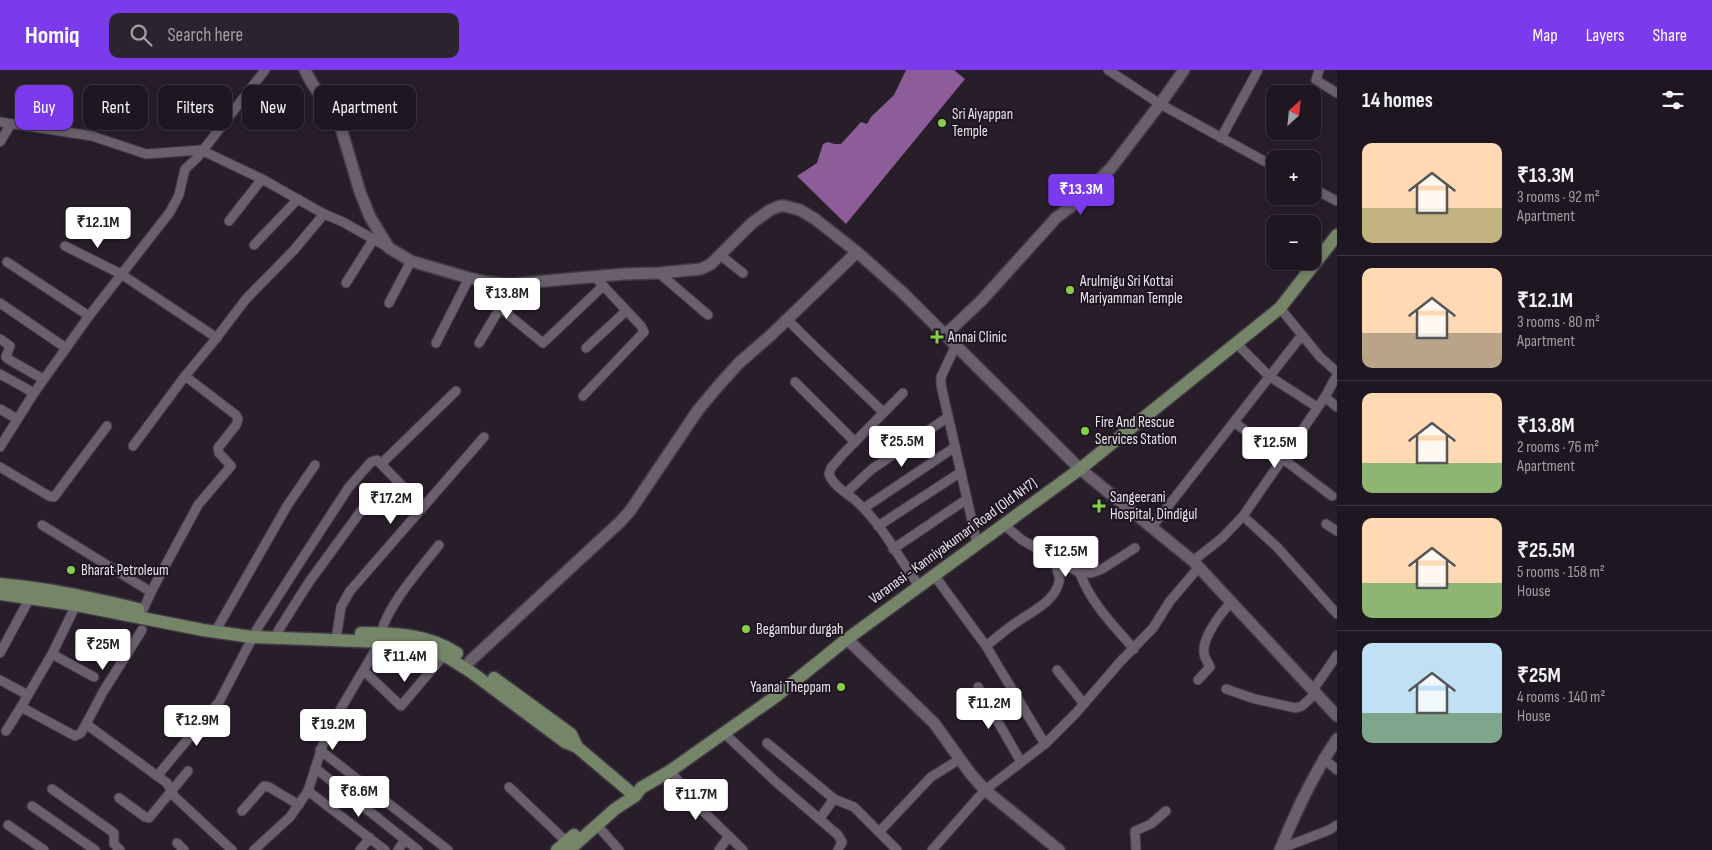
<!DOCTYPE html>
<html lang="en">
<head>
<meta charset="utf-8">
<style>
	:root { --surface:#1e1620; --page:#2b232d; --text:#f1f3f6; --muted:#a19fa5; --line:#3c353e; --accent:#7c3aed }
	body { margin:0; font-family:"Sofia Sans Condensed",sans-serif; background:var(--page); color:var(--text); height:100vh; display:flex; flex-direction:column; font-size:19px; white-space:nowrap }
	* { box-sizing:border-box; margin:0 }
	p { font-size:16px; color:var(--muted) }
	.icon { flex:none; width:28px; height:28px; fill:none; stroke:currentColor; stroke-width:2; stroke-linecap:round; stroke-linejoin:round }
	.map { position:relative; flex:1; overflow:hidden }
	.side { display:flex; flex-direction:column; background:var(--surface); width:375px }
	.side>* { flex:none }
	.guide { position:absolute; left:15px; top:15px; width:475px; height:45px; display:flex; gap:10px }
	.needle { width:32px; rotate:27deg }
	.tools { position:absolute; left:1266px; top:15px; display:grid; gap:10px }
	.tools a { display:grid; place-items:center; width:55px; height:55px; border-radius:10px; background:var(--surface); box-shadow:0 2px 8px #0003,0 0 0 1px var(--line); font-size:25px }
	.price { position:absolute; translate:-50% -42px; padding:0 11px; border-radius:5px; background:#fff; color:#222; font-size:16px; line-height:32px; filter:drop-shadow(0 1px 2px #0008) }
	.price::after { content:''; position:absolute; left:50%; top:30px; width:15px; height:11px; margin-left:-8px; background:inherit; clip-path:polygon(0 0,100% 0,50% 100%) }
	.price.selected { background:var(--accent); color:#fff }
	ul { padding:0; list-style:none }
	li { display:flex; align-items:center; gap:15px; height:125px; padding:0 25px }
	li+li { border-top:1px solid var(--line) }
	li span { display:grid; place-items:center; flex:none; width:140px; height:100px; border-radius:10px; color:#555 }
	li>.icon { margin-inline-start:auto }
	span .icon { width:60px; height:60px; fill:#fffc; stroke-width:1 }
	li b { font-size:21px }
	h2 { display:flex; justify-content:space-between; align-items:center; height:60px; padding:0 25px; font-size:21px }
	.tag { padding:0 18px; border-radius:10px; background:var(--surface); box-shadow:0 2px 8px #0003,0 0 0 1px var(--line); font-size:18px; line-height:45px }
	.tag.selected { background:var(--accent); color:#fff }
	header { display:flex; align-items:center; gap:30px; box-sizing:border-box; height:70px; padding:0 25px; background:var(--accent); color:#fff }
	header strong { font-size:24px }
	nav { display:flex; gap:28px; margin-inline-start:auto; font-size:18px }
	.search { width:350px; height:45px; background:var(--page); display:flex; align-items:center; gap:12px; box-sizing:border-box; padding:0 18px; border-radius:10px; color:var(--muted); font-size:19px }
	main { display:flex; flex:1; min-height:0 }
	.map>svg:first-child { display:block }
</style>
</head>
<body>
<header>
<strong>Homiq</strong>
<div class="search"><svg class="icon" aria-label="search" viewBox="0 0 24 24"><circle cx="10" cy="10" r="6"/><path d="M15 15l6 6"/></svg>Search here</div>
<nav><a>Map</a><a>Layers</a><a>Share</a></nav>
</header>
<main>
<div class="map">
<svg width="1337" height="780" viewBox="0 0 1337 780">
	<rect width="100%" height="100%" fill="#281e2a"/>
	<path fill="#8c5d99" d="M906,0H954L965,9L846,154L797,106L817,93L823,74L828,72L834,74H841L861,52L867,54L871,47L894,25Z"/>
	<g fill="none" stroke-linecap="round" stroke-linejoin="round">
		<defs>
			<g id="street">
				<path d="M1108,0L1160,34L1275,97"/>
				<path d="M1319,0L1316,10L1337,23"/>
				<path d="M0,52L92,66L146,84L201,80L262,109L324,144L343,152L389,178"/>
				<path d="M1221,68L1258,0"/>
				<path d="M0,72L11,54"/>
				<path d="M1312,118L1337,131"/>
				<path d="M229,151L262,109"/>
				<path d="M254,175L298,129"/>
				<path d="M65,176L121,204L217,268"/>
				<path d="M720,185L743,203"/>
				<path d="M7,192L89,246"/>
				<path d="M659,203L708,245"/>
				<path d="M346,213L373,170"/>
				<path d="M0,233L66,278"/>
				<path d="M389,233L411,191"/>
				<path d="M500,238L543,273L603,216"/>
				<path d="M1280,238L1320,287L1337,302"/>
				<path d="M787,249C818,281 851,311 883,342"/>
				<path d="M0,269L10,276L6,287L8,289L43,309"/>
				<path d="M436,273L469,208"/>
				<path d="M479,273L500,238L511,214"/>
				<path d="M1236,273L1269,306L1317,337"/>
				<path d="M956,275L941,307V315L977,473"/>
				<path d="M586,278L626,241"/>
				<path d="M0,304L34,323"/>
				<path d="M795,312L855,372"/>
				<path d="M903,323L843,384L831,398L829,404C833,416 847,423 856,431C882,454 899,488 919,516"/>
				<path d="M583,326L644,262L641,256L595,207"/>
				<path d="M1325,327L1337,337"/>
				<path d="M0,339L17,349"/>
				<path d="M1234,352L1332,426"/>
				<path d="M133,376L185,306L214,271L246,229L294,180L324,144"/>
				<path d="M0,377L34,323L89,246L170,142L179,125L185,99L197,88L265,0"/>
				<path d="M381,394L456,321"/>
				<path d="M0,397L49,426L54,427L107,356"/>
				<path d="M846,423L872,399L948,347"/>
				<path d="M864,438L955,377"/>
				<path d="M1243,446L1277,477L1337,544"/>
				<path d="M1003,454L1022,470L1080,503H1091L1102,499L1135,478"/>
				<path d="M1326,454L1337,461"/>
				<path d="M42,455L151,522"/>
				<path d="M878,456L961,402"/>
				<path d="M1151,458L1302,265"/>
				<path d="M893,479L967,429"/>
				<path d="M1193,491L1222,468L1243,446L1325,327L1337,305"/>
				<path d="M1080,503C1090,532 1114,556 1134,579"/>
				<path d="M934,505L986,576L1045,674"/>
				<path d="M78,531L52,584L21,637L75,666L81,663L86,654L167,713L174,726L232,780"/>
				<path d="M140,547L151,522L198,435L231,396L219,383L218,378L236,355L238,349L236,345L185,306"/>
				<path d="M219,555L287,436L315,395"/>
				<path d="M278,561L309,512L372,426"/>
				<path d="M337,563L341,537L350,521L484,367"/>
				<path d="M986,576C995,569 1004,561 1014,554C1029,543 1054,533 1059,512C1061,504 1054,501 1057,490"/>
				<path d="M0,583L32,524"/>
				<path d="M52,584L94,607"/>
				<path d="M1057,600L1084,634"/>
				<path d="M364,601L401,636L444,585"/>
				<path d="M0,610L28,625"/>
				<path d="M1198,610L1210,597C1208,592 1204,588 1204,583C1202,568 1221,542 1232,532"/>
				<path d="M978,617L1021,692"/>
				<path d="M1226,619L1255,629L1296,638L1302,636L1316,623"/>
				<path d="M1313,620L1337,585"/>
				<path d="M86,654L103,622L142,560"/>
				<path d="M6,661L21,637"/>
				<path d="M724,663L775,711L838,765L842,772L838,780"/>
				<path d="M767,673L834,729L854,737L897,780"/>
				<path d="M320,680L448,780"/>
				<path d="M1323,688L1337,700"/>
				<path d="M315,698L418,780"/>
				<path d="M670,701L705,743L743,780"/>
				<path d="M157,706L219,632L257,559L302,489L349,417L371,392L377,390L381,394L423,437"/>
				<path d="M509,717L570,775"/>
				<path d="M52,719L114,763V774L120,780"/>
				<path d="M308,721L385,780"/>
				<path d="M119,728L145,747L149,748L188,701"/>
				<path d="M32,736L95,780"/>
				<path d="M242,741L264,716L269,717L299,735"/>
				<path d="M820,748L834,729"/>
				<path d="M8,755L44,780"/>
				<path d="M597,755L619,780"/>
				<path d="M879,762L931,707L960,689"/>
				<path d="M177,773L184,780"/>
				<path d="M1280,779L1329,760L1337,755"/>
				<path d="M254,780L290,747L308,721L327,662L380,572C380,543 421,498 439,475"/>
				<path d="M360,780L370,768"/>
				<path d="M398,780L405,770"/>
				<path d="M719,780L729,766"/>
				<path d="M932,780L985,720L1045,674L1076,643L1120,592L1153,558L1170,531L1199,497"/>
				<path d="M1136,780L1135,761L1151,754L1166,741"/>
			</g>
			<g id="secondary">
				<path d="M305,0C314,21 331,37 341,58L360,122L370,147L389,178L411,191L469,208L487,212L511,214L624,204L659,203L701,199L711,194L752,153L770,140L780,136H785L800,140L815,149L857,182L902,222L1080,399L1193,491L1337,646"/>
				<path d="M946,264L981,231L1056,148L1073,135L1111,98L1160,34L1184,0"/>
				<path d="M847,569L934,653L970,703L985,720L1059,780"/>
				<path d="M470,591L620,452L630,441L698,340L719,315L739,293L771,265L857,182"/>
				<path d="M1280,780C1296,741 1313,704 1337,669"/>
			</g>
			<g id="primary">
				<path d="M0,514C47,518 92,528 138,539"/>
				<path d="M0,524L76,535L203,560L252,567L410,573L444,585L471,602L565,672L577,677L635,726"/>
				<path d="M361,563C395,563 427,564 457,583"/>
				<path d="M494,608L571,664L577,677"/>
				<path d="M557,780L574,765"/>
				<path d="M569,780L615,739L635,726L641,718L670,701L775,627L847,569L1080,399L1280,238L1337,165"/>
			</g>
		</defs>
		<use href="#street" stroke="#413943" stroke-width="11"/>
		<use href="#secondary" stroke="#413943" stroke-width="14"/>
		<use href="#primary" stroke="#413943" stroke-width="15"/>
		<use href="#street" stroke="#6a5f6d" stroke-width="9"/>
		<use href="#secondary" stroke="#6a5f6d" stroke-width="11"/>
		<use href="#primary" stroke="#758568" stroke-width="12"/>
	</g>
	<g fill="#88cf49" stroke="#1e1521" stroke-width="2">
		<circle cx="942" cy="53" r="5"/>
		<circle cx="1070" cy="220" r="5"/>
		<path d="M934.5 259.5h5v5h5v5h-5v5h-5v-5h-5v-5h5z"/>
		<circle cx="1085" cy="361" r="5"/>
		<path d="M1096.5 428.5h5v5h5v5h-5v5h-5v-5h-5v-5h5z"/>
		<circle cx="71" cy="500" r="5"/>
		<circle cx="746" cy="559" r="5"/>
		<circle cx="841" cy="617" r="5"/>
	</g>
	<g text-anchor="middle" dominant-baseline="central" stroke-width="4" stroke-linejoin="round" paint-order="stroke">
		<g font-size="15" fill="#ebe5ed" stroke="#1e1521" text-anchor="start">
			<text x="952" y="44">Sri Aiyappan<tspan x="952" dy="17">Temple</tspan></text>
			<text x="1080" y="211">Arulmigu Sri Kottai<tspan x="1080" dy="17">Mariyamman Temple</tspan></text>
			<text x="948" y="267">Annai Clinic</text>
			<text x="1095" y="352">Fire And Rescue<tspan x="1095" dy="17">Services Station</tspan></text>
			<text x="1110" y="427">Sangeerani<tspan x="1110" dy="17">Hospital, Dindigul</tspan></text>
			<text x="81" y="500">Bharat Petroleum</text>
			<text x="756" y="559">Begambur durgah</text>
			<text x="831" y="617" text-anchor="end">Yaanai Theppam</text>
		</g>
		<g font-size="15" fill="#ebe5ed" stroke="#1e1521">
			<text transform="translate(953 471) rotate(-36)">Varanasi - Kanniyakumari Road (Old NH7)</text>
		</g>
	</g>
</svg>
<div class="tools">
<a><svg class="needle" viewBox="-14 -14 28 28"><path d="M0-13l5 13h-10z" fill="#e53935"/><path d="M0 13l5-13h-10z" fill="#a19fa5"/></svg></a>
<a>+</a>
<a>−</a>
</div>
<b class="price selected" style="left:1081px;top:146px">₹13.3M</b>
<b class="price" style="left:98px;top:179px">₹12.1M</b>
<b class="price" style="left:507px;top:250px">₹13.8M</b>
<b class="price" style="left:902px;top:398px">₹25.5M</b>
<b class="price" style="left:1275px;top:399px">₹12.5M</b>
<b class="price" style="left:391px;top:455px">₹17.2M</b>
<b class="price" style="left:1066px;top:508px">₹12.5M</b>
<b class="price" style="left:103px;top:601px">₹25M</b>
<b class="price" style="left:405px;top:613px">₹11.4M</b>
<b class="price" style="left:989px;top:660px">₹11.2M</b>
<b class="price" style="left:197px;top:677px">₹12.9M</b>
<b class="price" style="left:333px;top:681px">₹19.2M</b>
<b class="price" style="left:359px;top:748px">₹8.6M</b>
<b class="price" style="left:696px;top:751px">₹11.7M</b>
<div class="guide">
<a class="tag selected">Buy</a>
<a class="tag">Rent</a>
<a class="tag">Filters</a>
<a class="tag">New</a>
<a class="tag">Apartment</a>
</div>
</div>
<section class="side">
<h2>14 homes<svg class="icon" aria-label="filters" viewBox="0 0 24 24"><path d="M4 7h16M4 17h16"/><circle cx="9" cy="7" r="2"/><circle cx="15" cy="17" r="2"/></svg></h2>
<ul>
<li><span style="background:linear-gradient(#ffd9b3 65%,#c2b280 0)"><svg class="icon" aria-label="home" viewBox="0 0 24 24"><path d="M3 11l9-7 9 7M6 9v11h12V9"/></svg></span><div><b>₹13.3M</b><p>3 rooms · 92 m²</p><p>Apartment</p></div></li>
<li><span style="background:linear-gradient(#ffd9b3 65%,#b9a48a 0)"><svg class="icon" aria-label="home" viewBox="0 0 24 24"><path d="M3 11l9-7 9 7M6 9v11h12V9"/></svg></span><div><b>₹12.1M</b><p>3 rooms · 80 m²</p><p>Apartment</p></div></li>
<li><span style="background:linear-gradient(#ffd9b3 70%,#8fb573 0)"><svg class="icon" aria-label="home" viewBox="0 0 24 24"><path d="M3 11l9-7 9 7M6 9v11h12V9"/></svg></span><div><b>₹13.8M</b><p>2 rooms · 76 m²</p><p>Apartment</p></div></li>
<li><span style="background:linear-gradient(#ffd9b3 65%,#8fb573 0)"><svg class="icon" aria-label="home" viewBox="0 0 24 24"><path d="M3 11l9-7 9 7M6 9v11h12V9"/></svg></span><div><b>₹25.5M</b><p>5 rooms · 158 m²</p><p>House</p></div></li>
<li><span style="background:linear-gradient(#bfe0f5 70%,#7fa58c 0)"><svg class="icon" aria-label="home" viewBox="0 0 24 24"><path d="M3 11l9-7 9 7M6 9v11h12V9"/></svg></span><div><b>₹25M</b><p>4 rooms · 140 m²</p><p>House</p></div></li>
</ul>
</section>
</main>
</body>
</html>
